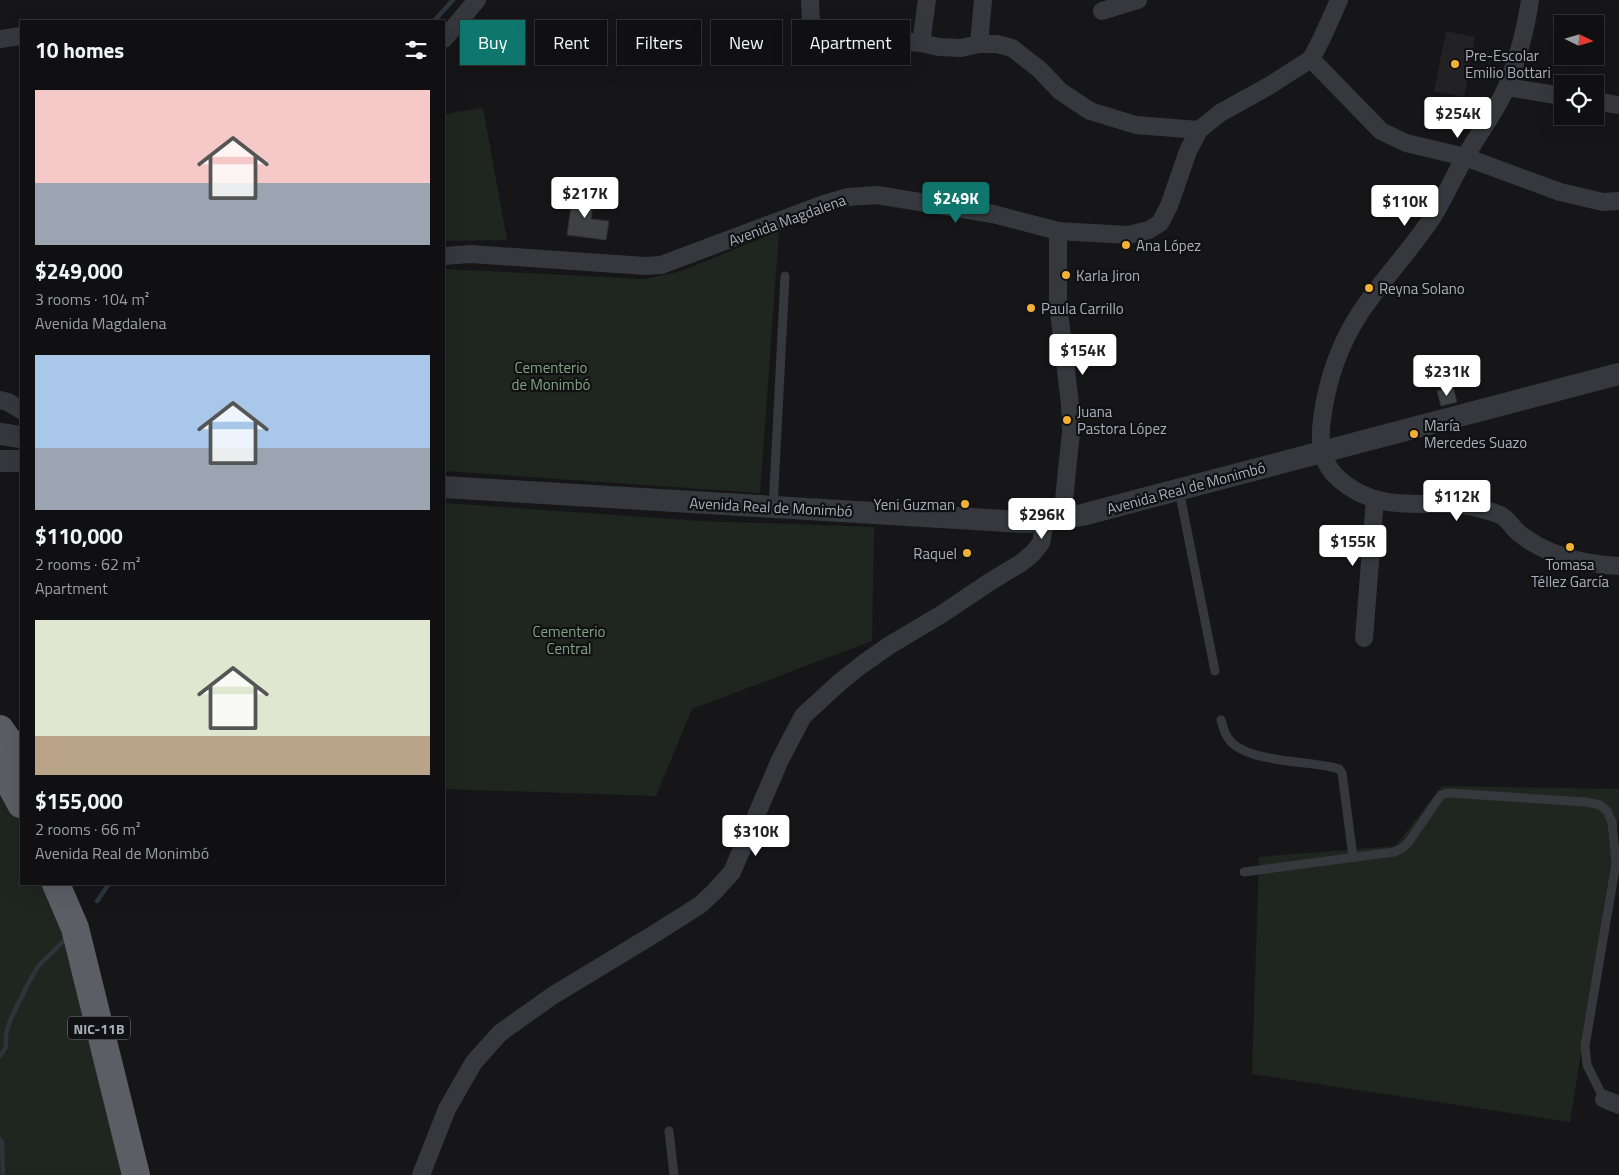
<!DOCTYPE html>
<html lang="en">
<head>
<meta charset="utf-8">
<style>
	:root { --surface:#101012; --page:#1e1e20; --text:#f1f3f6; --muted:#9c9d9f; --line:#303032; --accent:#0f766e }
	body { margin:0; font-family:"Titillium Web",sans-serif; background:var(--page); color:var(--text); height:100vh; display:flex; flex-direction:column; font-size:19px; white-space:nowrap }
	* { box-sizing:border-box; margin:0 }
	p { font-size:16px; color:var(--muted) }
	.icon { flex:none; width:28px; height:28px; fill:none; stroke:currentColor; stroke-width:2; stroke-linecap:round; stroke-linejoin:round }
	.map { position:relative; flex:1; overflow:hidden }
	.panel { position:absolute; left:20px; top:20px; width:425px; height:865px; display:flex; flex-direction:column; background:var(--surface); border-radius:0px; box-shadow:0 5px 20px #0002,0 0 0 1px var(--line) }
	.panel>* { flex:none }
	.hud { position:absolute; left:460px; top:20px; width:475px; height:45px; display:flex; gap:10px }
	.needle { width:32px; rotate:95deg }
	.tools { position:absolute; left:1554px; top:15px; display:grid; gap:10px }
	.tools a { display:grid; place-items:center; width:50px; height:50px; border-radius:0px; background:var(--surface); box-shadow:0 5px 20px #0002,0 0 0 1px var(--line); font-size:25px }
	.price { position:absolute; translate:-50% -42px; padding:0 11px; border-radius:5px; background:#fff; color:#222; font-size:16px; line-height:32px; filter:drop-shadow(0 1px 2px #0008) }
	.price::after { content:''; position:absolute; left:50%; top:30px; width:15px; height:11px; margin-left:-8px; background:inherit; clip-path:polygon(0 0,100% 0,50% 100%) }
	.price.current { background:var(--accent); color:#fff }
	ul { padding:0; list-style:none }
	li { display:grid; align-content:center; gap:10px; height:265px; padding:0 15px }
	li span { display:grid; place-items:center; height:155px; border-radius:0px; color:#555 }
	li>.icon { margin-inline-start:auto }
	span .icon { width:90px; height:90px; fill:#fffc; stroke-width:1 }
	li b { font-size:21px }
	h2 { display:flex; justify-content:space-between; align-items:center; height:60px; padding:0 15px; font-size:21px }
	.pill { padding:0 18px; border-radius:0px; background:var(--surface); box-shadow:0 5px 20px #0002,0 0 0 1px var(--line); font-size:18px; line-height:45px }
	.pill.current { background:var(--accent); color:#fff }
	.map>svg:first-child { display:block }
</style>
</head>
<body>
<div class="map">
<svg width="1619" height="1175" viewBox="0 0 1619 1175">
	<rect width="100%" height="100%" fill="#161618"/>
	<path fill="#222225" d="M1446,31L1475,37L1464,97L1434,91Z"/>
	<g fill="#1e261f">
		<path d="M483,108L507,240L444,241V114Z"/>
		<path d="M779,231L760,493L444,471V269L644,279L682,271Z"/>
		<path d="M444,503L701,521L874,527L872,641L692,709L656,796L444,789Z"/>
		<path d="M0,765L21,804V884H56L136,1175H0Z"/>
		<path d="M1442,786L1619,789V815L1570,1122L1252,1074L1259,857L1395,846Z"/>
	</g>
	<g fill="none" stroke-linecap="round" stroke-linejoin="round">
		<g stroke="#2c353c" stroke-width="4.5">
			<path d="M434,21L453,0"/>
			<path d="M97,901L109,884"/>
			<path d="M0,1056L6,1047V1034L11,1018L30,980L39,965L68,937"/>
			<path d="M0,1139L2,1143L3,1175"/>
		</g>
	</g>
	<g fill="#404145" stroke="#303034">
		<path d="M573,192L594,195L591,219L609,221L606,240L567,235Z"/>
		<path d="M1453,387L1457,402L1441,406L1437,391Z"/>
	</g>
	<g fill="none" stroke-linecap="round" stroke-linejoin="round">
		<g stroke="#37383d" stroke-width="9">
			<path d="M1179,490L1215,671"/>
			<path d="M773,508L785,276"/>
			<path d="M1221,720C1223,725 1224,733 1228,738C1245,764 1312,760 1339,769L1342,773L1353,857"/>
			<path d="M1244,872L1394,852L1401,849L1408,843L1441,795L1448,793L1586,802L1600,805L1607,811L1612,822L1616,863L1585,1046L1587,1065L1604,1099"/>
			<path d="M669,1131L674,1175"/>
		</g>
		<g stroke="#37383d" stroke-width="18">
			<path d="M810,0L811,23L815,30L824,33L921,43L939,47L961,48L979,44H997L1012,48L1039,69L1060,91L1090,111L1136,125L1199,130"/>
			<path d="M1530,0C1526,29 1518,58 1507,86C1496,112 1478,134 1464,159C1453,178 1444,199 1432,218C1410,251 1382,280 1360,313C1339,345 1327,381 1322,419C1319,443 1320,463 1340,480C1385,518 1429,496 1478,508C1485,510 1496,512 1502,516C1509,520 1513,529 1520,534C1548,556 1584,564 1619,566"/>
			<path d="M1102,11L1138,0"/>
			<path d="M0,39L21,36"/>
			<path d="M444,39L477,0"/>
			<path d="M921,43L927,0"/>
			<path d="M979,44L983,0"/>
			<path d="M1311,59L1381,131L1406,143L1465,157L1560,192L1603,202L1619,201"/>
			<path d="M1507,87L1562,96"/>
			<path d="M1595,101L1619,105"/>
			<path d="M1058,231V303L1070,404L1071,432L1062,519"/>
			<path d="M444,256L471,254L645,266L661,265L824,204L848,197L877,195L993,214L1058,231L1128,235L1149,230L1160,223L1169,206L1188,151L1199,130L1220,113L1267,87L1311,59L1322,38L1339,0"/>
			<path d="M0,400L8,402L21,410"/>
			<path d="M1364,638L1375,499"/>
			<path d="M1604,1099L1619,1105"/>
			<path d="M421,1175L447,1109L474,1062L500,1033L552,996L651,936L700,905L715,891L732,872L780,760L803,716L840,682L864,663L890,645L942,614L988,583L1021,563L1033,553L1041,543L1045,521"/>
		</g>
		<g stroke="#37383d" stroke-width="22">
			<path d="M0,434L21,437"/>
			<path d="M0,461H21"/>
			<path d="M444,487L1022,522L1045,521L1082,515L1619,374"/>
		</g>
		<g stroke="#5b5e65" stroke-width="28">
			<path d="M0,729L21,759"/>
			<path d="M0,765L21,804"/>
			<path d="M56,884L75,928L136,1175"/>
		</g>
	</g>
	<g fill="#f2b134" stroke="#111113" stroke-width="2">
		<circle cx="1455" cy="64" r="5"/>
		<circle cx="1126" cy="245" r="5"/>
		<circle cx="1066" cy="275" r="5"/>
		<circle cx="1369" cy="288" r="5"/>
		<circle cx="1031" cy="308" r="5"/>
		<circle cx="1067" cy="420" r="5"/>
		<circle cx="1414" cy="434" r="5"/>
		<circle cx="965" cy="504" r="5"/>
		<circle cx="1570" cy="547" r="5"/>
		<circle cx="967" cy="553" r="5"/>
	</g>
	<g text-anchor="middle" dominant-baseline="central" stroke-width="4.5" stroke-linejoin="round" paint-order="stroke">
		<rect fill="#111113" stroke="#7b7e86" stroke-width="1" x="68" y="1016.5" width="62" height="23" rx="4"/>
		<g font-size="14" font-weight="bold" fill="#a8adb8">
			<text x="99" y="1028">NIC-11B</text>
		</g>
		<g font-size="15" fill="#a8adb8" stroke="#111113" text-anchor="start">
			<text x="1465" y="55">Pre-Escolar<tspan x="1465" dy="17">Emilio Bottari</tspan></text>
			<text x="1136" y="245">Ana López</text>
			<text x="1076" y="275">Karla Jiron</text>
			<text x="1379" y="288">Reyna Solano</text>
			<text x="1041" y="308">Paula Carrillo</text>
			<text x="1077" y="411">Juana<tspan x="1077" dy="17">Pastora López</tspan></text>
			<text x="1424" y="425">María<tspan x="1424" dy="17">Mercedes Suazo</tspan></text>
			<text x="955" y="504" text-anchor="end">Yeni Guzman</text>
			<text x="957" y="553" text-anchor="end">Raquel</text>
			<text x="1570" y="564" text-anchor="middle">Tomasa<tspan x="1570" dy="17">Téllez García</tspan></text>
		</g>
		<g font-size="15" fill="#a8adb8" stroke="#111113">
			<text transform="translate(787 220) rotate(-20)">Avenida Magdalena</text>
			<text transform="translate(1186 488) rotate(-15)">Avenida Real de Monimbó</text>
			<text transform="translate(771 507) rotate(3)">Avenida Real de Monimbó</text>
		</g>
		<g font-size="15" fill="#7fa381" stroke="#111113">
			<text x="551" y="367">Cementerio<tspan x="551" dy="17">de Monimbó</tspan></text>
			<text x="569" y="631">Cementerio<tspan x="569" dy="17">Central</tspan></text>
		</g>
	</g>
</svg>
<div class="tools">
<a><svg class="needle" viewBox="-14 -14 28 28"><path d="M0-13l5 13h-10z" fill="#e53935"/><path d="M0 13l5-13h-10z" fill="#9c9d9f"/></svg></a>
<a><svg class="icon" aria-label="locate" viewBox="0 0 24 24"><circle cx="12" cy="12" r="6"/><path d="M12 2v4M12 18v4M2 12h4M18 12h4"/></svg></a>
</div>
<b class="price" style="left:1458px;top:139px">$254K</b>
<b class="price" style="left:585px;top:219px">$217K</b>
<b class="price current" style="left:956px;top:224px">$249K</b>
<b class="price" style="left:1405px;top:227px">$110K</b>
<b class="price" style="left:1083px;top:376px">$154K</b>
<b class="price" style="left:1447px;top:397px">$231K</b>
<b class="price" style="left:1457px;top:522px">$112K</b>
<b class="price" style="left:1042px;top:540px">$296K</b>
<b class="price" style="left:1353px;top:567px">$155K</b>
<b class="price" style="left:756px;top:857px">$310K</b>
<div class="hud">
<a class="pill current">Buy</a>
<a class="pill">Rent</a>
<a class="pill">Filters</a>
<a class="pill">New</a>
<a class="pill">Apartment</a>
</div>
<section class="panel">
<h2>10 homes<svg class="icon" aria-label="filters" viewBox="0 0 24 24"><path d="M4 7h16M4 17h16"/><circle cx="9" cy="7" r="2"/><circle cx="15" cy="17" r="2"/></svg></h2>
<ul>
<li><span style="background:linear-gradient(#f6c9c9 60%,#9aa5b1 0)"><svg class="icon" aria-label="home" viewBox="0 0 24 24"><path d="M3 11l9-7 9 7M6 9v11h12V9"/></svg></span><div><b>$249,000</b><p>3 rooms · 104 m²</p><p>Avenida Magdalena</p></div></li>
<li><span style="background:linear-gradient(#a9c7e8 60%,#9aa5b1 0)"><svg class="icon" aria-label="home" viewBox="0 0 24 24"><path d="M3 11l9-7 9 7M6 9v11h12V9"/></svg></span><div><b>$110,000</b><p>2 rooms · 62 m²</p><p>Apartment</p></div></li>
<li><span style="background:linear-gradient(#dfe7d0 75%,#b9a48a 0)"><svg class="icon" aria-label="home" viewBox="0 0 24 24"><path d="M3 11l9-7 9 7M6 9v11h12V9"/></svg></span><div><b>$155,000</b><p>2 rooms · 66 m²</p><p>Avenida Real de Monimbó</p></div></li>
</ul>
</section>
</div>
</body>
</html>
